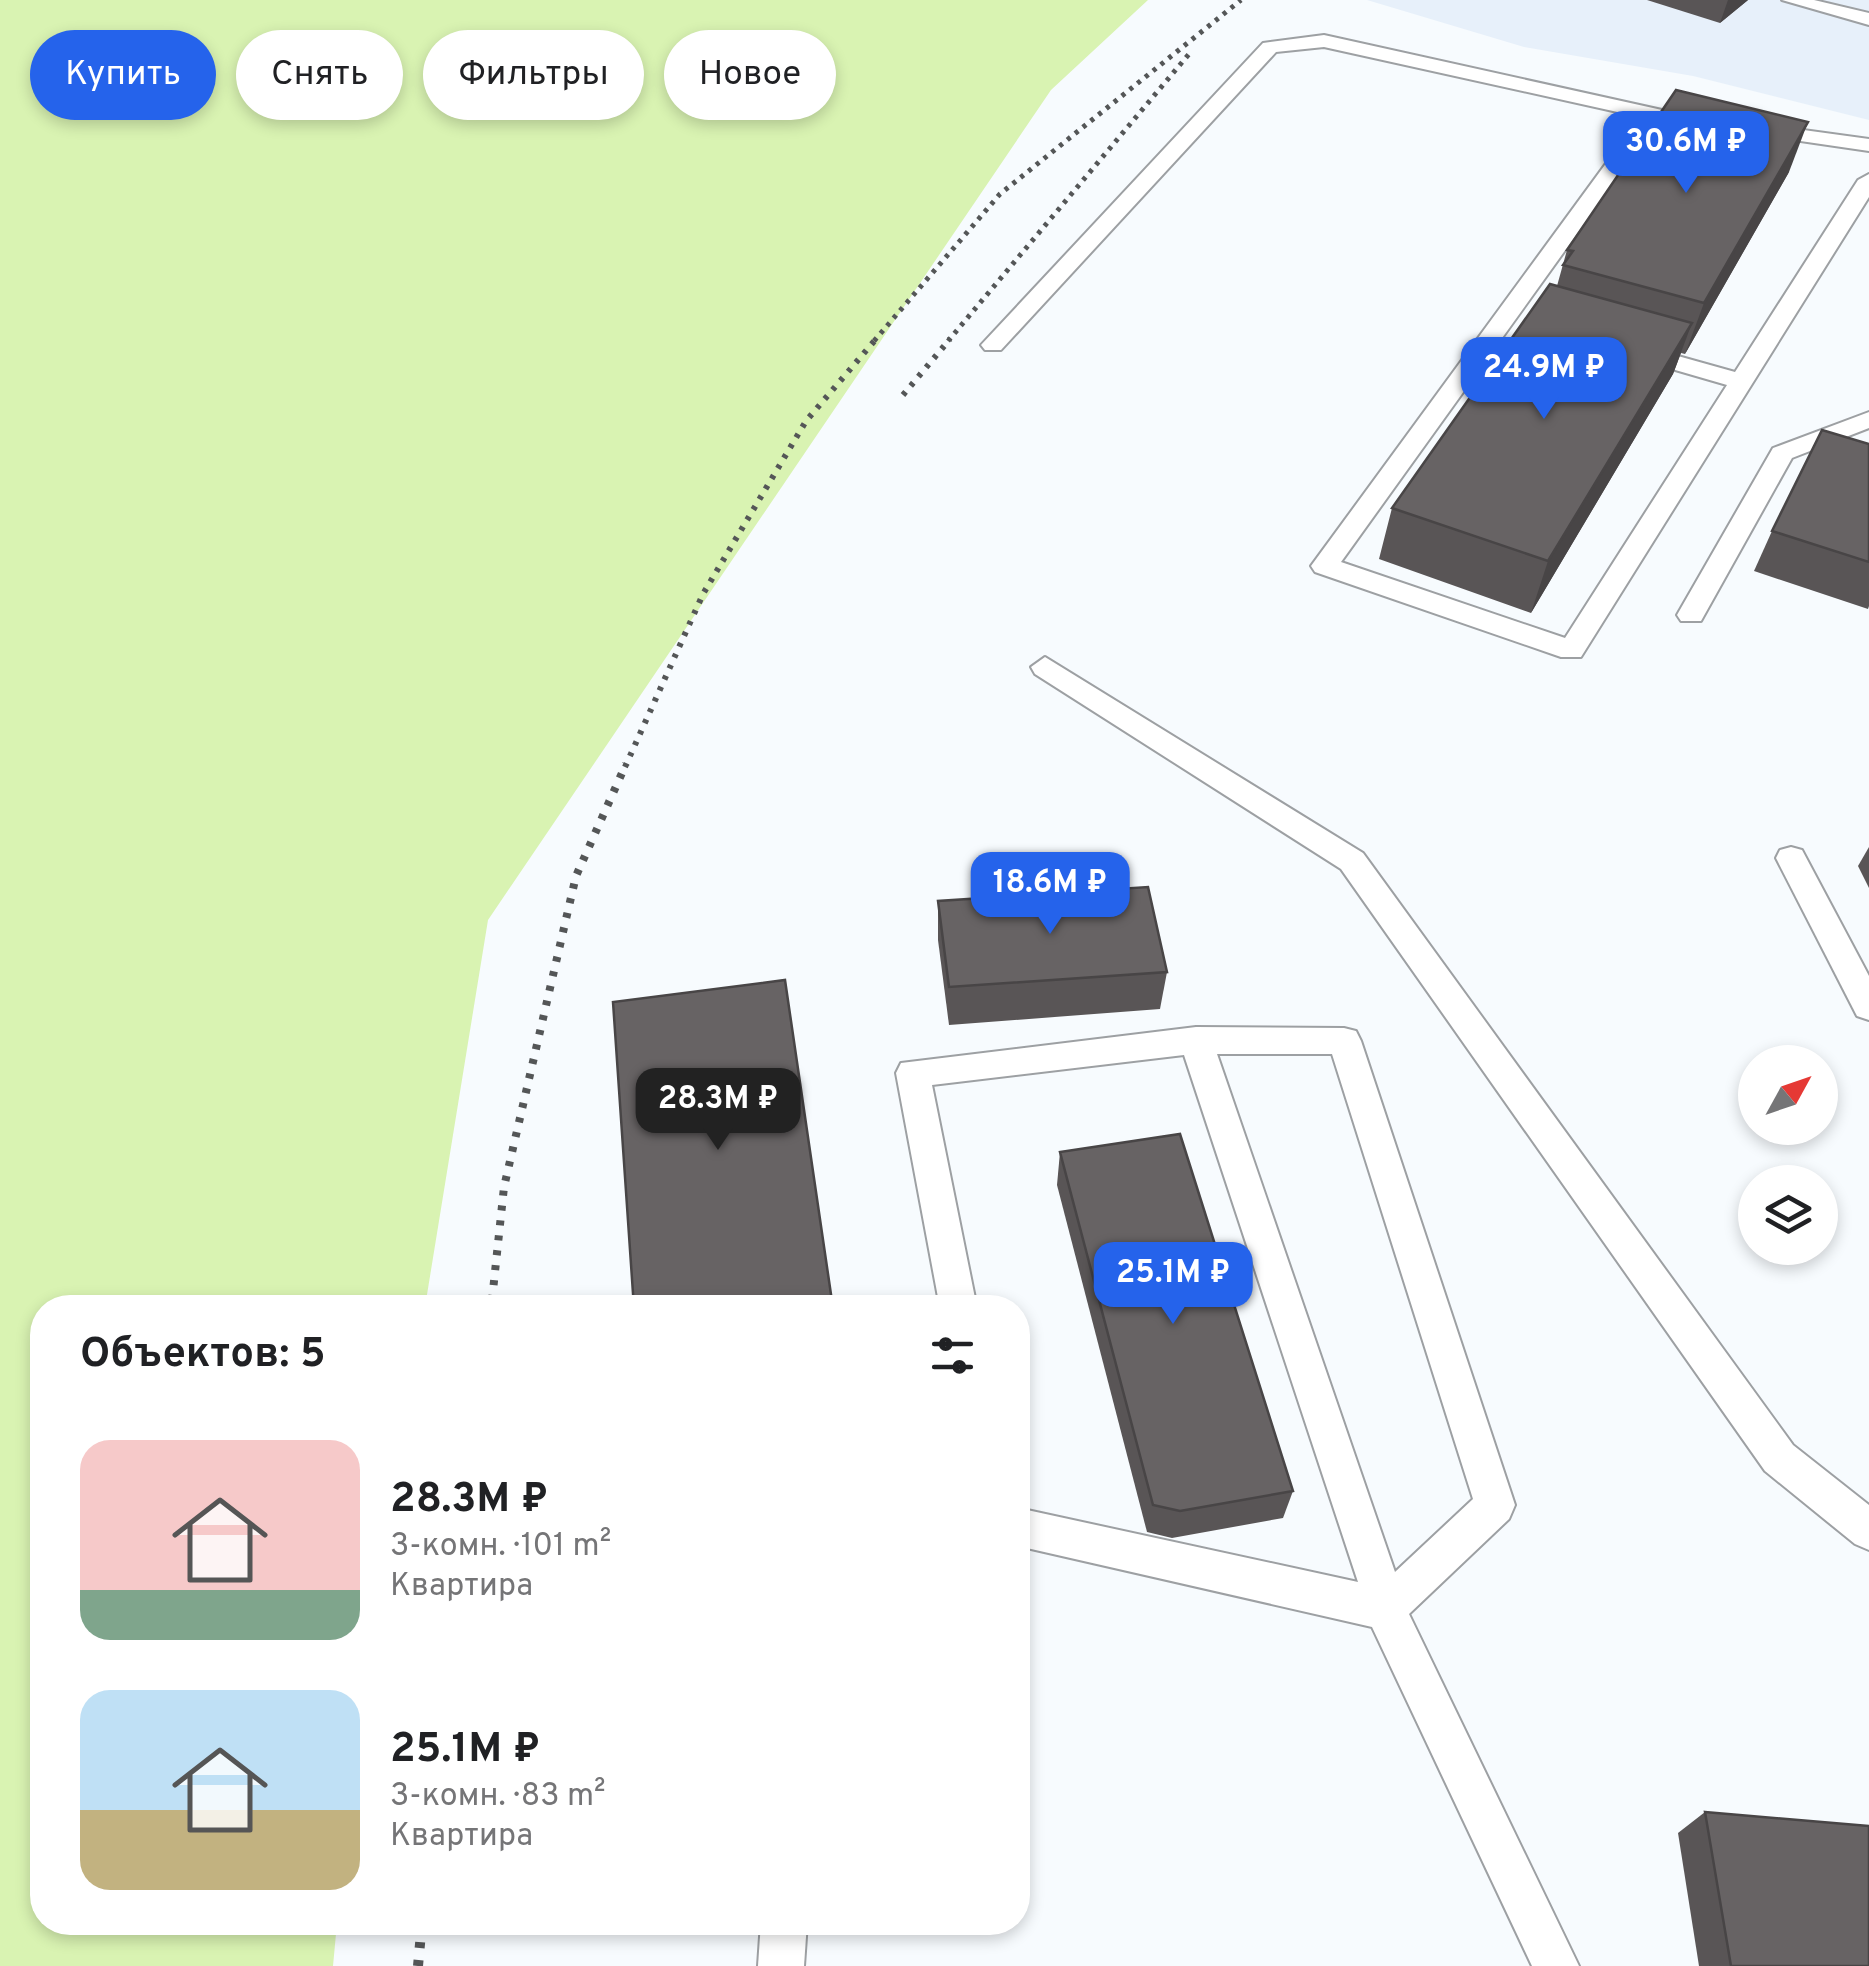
<!DOCTYPE html>
<html lang="ru">
<head>
<meta charset="utf-8">
<style>
	:root { --surface:#fff; --page:#f2f2f2; --text:#202124; --muted:#757577; --accent:#2563eb }
	body { margin:0; font-family:Overpass,sans-serif; background:var(--page); color:var(--text); height:100vh; display:flex; flex-direction:column; font-size:38px; white-space:nowrap }
	* { box-sizing:border-box; margin:0 }
	p { font-size:32px; color:var(--muted) }
	.icon { flex:none; width:55px; height:55px; fill:none; stroke:currentColor; stroke-width:2; stroke-linecap:round; stroke-linejoin:round }
	.map { position:relative; flex:1; overflow:hidden }
	.sheet { position:absolute; left:30px; top:1295px; width:1000px; height:640px; display:flex; flex-direction:column; background:var(--surface); border-radius:40px; box-shadow:0 5px 15px #0003 }
	.sheet>* { flex:none }
	.top-card { position:absolute; left:30px; top:30px; width:1000px; height:90px; display:flex; gap:20px }
	.needle { width:65px; rotate:50deg }
	.controls { position:absolute; left:1738px; top:1045px; display:grid; gap:20px }
	.controls a { display:grid; place-items:center; width:100px; height:100px; border-radius:50%; background:var(--surface); box-shadow:0 5px 15px #0003; font-size:50px }
	.price { position:absolute; translate:-50% -85px; padding:0 22px; border-radius:20px; background:var(--accent); color:#fff; font-size:32px; line-height:65px; filter:drop-shadow(0 2px 5px #0008) }
	.price::after { content:''; position:absolute; left:50%; top:60px; width:30px; height:22px; margin-left:-15px; background:inherit; clip-path:polygon(0 0,100% 0,50% 100%) }
	.price.selected { background:#222; color:#fff }
	ul { padding:0; list-style:none }
	li { display:flex; align-items:center; gap:30px; height:250px; padding:0 50px }
	li span { display:grid; place-items:center; flex:none; width:280px; height:200px; border-radius:30px; color:#555 }
	li>.icon { margin-inline-start:auto }
	span .icon { width:120px; height:120px; fill:#fffc; stroke-width:1 }
	li b { font-size:42px }
	h2 { display:flex; justify-content:space-between; align-items:center; height:120px; padding:0 50px; font-size:42px }
	.pill { padding:0 35px; border-radius:45px; background:var(--surface); box-shadow:0 5px 15px #0003; font-size:35px; line-height:90px }
	.pill.selected { background:var(--accent); color:#fff }
	.map>svg:first-child { display:block }
</style>
</head>
<body>
<div class="map">
<svg width="1869" height="1966" viewBox="0 0 1869 1966">
	<rect width="100%" height="100%" fill="#f7fbfe"/>
	<path fill="#e7f0fa" d="M1367,0H1869V120L1693,76L1524,47Z"/>
	<path fill="#d9f3b2" d="M0,0H1148L1051,90L488,920L425,1307L42,1308V1922L337,1923L333,1966H0Z"/>
	<g fill="none" stroke-linecap="round" stroke-linejoin="round">
		<defs>
			<g id="service">
				<path d="M1782,0H1814L1869,13V25Z"/>
				<path d="M1324,35L1671,112L1681,118L1671,124L1658,121L1341,562L1565,638L1727,385L1627,356L1623,351L1635,344L1735,372L1858,180L1869,174V197L1581,657H1561L1315,572L1311,566L1640,117L1324,47L1276,52L1001,350H985L981,345L1263,43Z"/>
				<path d="M1760,124L1869,139V151L1753,134L1750,130Z"/>
				<path d="M1869,412V428L1792,458L1701,621H1681L1677,615L1773,448Z"/>
				<path d="M1045,657L1363,853L1793,1445L1869,1505V1550L1855,1544L1765,1471L1341,869L1035,674L1031,667Z"/>
				<path d="M1791,847L1802,850L1869,976V1020L1857,1016L1776,858L1780,850Z"/>
				<path d="M1196,1027L1344,1028L1356,1031L1361,1041L1515,1505L1509,1519L1409,1614L1579,1966H1532L1372,1627L1018,1546V1508L1358,1582L1184,1055L932,1085L977,1308H940L896,1073L901,1063ZM1217,1054H1332L1473,1499L1395,1572Z"/>
				<path d="M761,1922H807L804,1966H758Z"/>
			</g>
		</defs>
		<use href="#service" stroke="#9da0a3" stroke-width="4"/>
		<use href="#service" fill="#fff" fill-rule="evenodd"/>
		<g stroke="#545657" stroke-width="5" stroke-dasharray="4 6" stroke-linecap="butt">
			<path d="M874,341L1000,194L1241,0"/>
			<path d="M948,341L1189,54"/>
		</g>
		<g stroke="#545657" stroke-width="6" stroke-dasharray="4 8" stroke-linecap="butt">
			<path d="M903,395L950,339"/>
			<path d="M625,767L703,594L806,421L876,339"/>
		</g>
		<path stroke="#545657" stroke-width="8" stroke-dasharray="5 10" stroke-linecap="butt" d="M492,1300L504,1187L576,876L626,764"/>
		<g stroke="#545657" stroke-width="10" stroke-dasharray="6 12" stroke-linecap="butt">
			<path d="M491,1308L492,1297"/>
			<path d="M418,1966L422,1922"/>
		</g>
	</g>
	<g fill="#595556">
		<path d="M1647,0H1748L1720,23Z"/>
		<path d="M1789,172L1685,354L1681,353L1673,374L1531,613L1379,559L1392,508L1557,286L1567,250Z"/>
		<path d="M1869,444V606L1868,609L1754,571L1772,531Z"/>
		<path d="M1869,847V888L1858,866Z"/>
		<path d="M938,901L1167,972L1160,1009L949,1025L938,940Z"/>
		<path d="M1060,1152L1293,1491L1283,1518L1172,1538L1147,1532L1057,1185Z"/>
		<path d="M1705,1812L1869,1966H1699L1678,1833Z"/>
	</g>
	<g fill="#484546">
		<path d="M1728,0H1748L1720,23Z"/>
		<path d="M1808,122L1789,172L1685,354L1704,303Z"/>
		<path d="M1692,323L1673,374L1531,613L1548,561Z"/>
	</g>
	<g fill="#676364" stroke="#484546" stroke-width="2.5">
		<path d="M1676,90L1808,122L1704,303L1563,265L1573,251L1567,250Z"/>
		<path d="M1550,284L1692,323L1548,561L1392,508Z"/>
		<path d="M1822,430L1869,444V562L1772,531Z"/>
		<path d="M1148,887L1167,972L949,987L938,901Z"/>
		<path d="M785,980L833,1308H634L613,1002Z"/>
		<path d="M1180,1134L1293,1491L1180,1511L1153,1505L1060,1152Z"/>
		<path d="M1705,1812L1869,1826V1966H1731Z"/>
	</g>
</svg>
<div class="controls">
<a><svg class="needle" viewBox="-14 -14 28 28"><path d="M0-13l5 13h-10z" fill="#e53935"/><path d="M0 13l5-13h-10z" fill="#757577"/></svg></a>
<a><svg class="icon" aria-label="layers" viewBox="0 0 24 24"><path d="M12 4l9 5-9 5-9-5zM3 14l9 5 9-5"/></svg></a>
</div>
<b class="price" style="left:1686px;top:196px">30.6M ₽</b>
<b class="price" style="left:1544px;top:422px">24.9M ₽</b>
<b class="price" style="left:1050px;top:937px">18.6M ₽</b>
<b class="price selected" style="left:718px;top:1153px">28.3M ₽</b>
<b class="price" style="left:1173px;top:1327px">25.1M ₽</b>
<div class="top-card">
<a class="pill selected">Купить</a>
<a class="pill">Снять</a>
<a class="pill">Фильтры</a>
<a class="pill">Новое</a>
</div>
<section class="sheet">
<h2>Объектов: 5<svg class="icon" aria-label="filters" viewBox="0 0 24 24"><path d="M4 7h16M4 17h16"/><circle cx="9" cy="7" r="2"/><circle cx="15" cy="17" r="2"/></svg></h2>
<ul>
<li><span style="background:linear-gradient(#f6c9c9 75%,#7fa58c 0)"><svg class="icon" aria-label="home" viewBox="0 0 24 24"><path d="M3 11l9-7 9 7M6 9v11h12V9"/></svg></span><div><b>28.3M ₽</b><p>3-комн. · 101 m²</p><p>Квартира</p></div></li>
<li><span style="background:linear-gradient(#bfe0f5 60%,#c2b280 0)"><svg class="icon" aria-label="home" viewBox="0 0 24 24"><path d="M3 11l9-7 9 7M6 9v11h12V9"/></svg></span><div><b>25.1M ₽</b><p>3-комн. · 83 m²</p><p>Квартира</p></div></li>
</ul>
</section>
</div>
</body>
</html>
